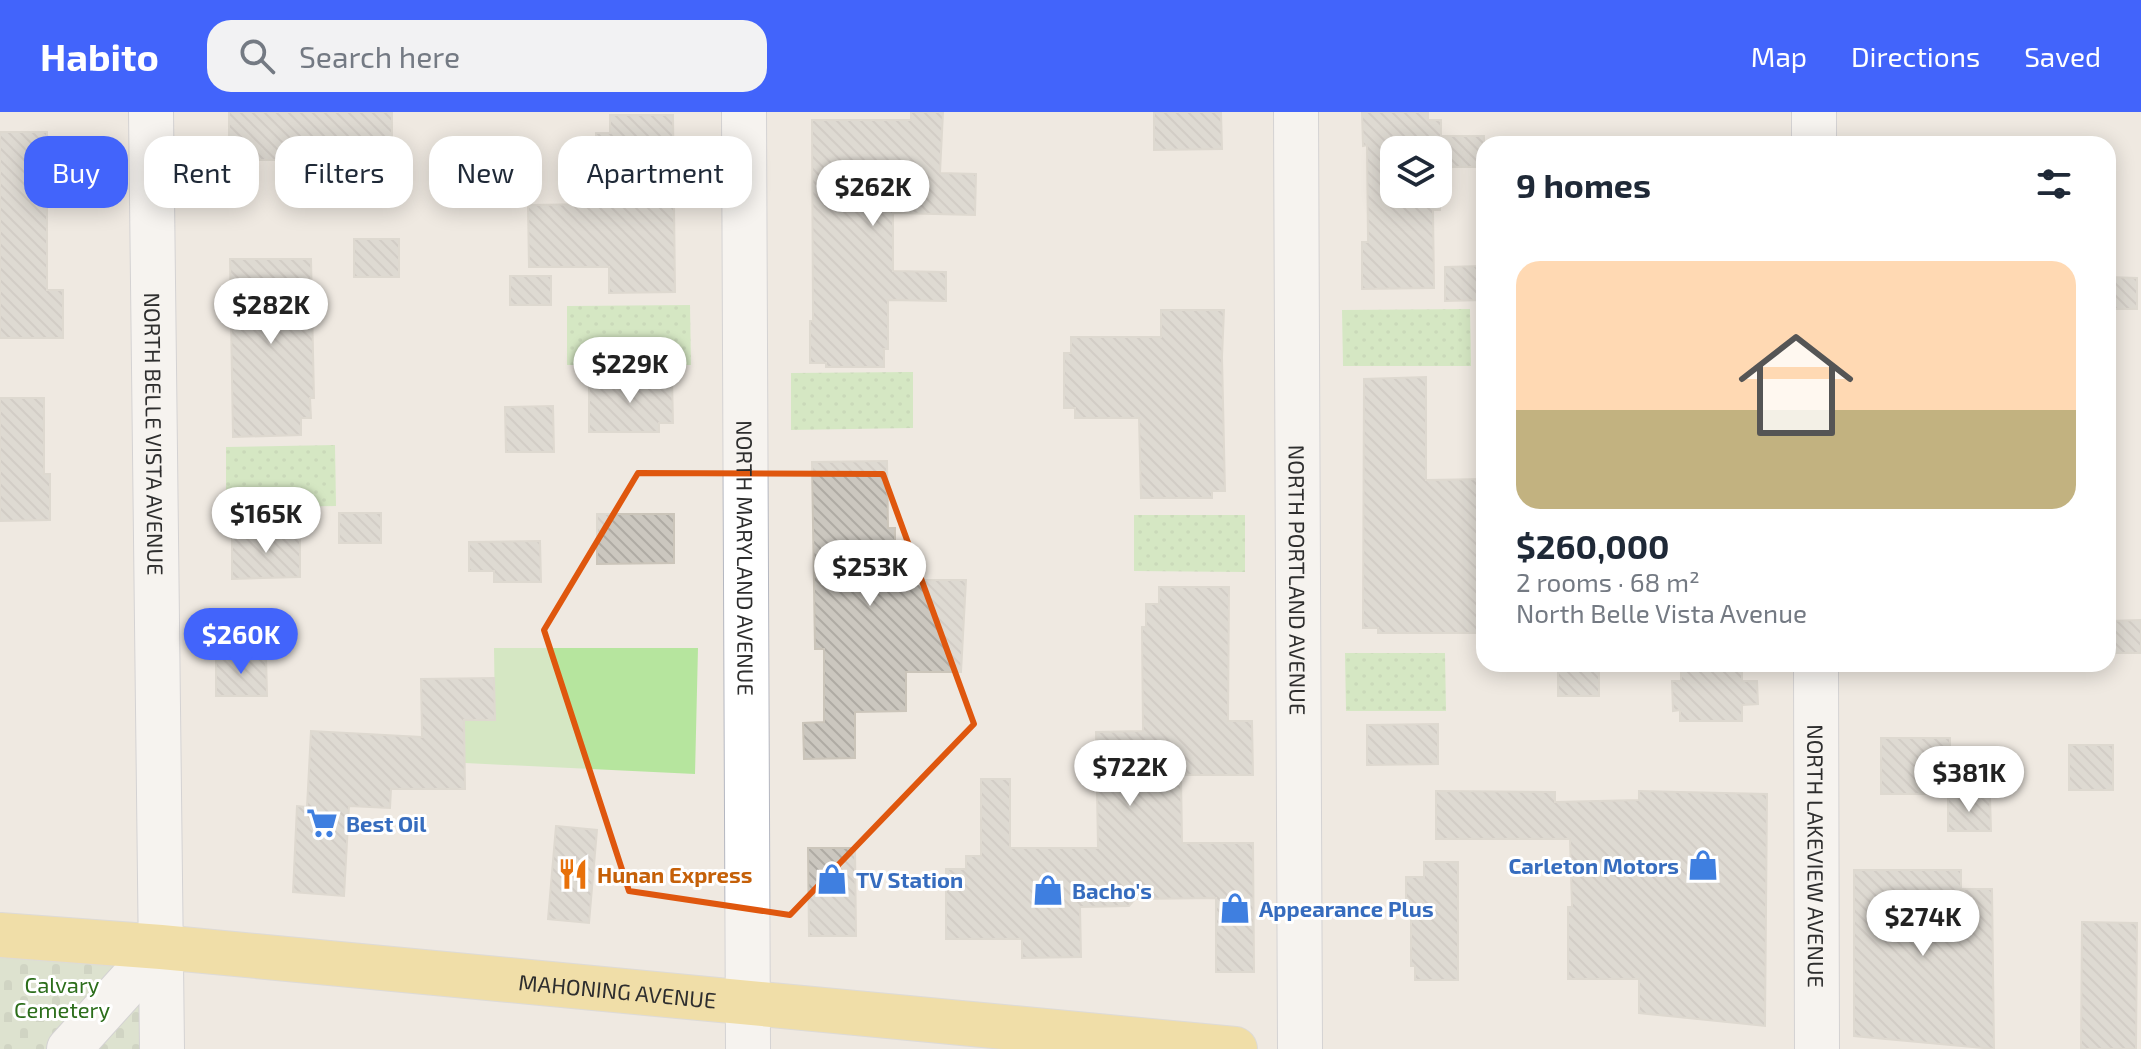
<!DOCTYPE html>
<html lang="en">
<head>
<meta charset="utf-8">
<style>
	:root { --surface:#fff; --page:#f2f2f3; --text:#1f2937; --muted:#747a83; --line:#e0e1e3; --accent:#4264fb }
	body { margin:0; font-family:"Exo 2",sans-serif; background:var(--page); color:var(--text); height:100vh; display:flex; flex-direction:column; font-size:30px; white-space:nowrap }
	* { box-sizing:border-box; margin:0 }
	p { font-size:26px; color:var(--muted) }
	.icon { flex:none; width:44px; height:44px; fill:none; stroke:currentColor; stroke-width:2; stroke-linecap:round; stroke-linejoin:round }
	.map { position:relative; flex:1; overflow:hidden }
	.drawer { position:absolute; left:1476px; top:24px; width:640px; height:536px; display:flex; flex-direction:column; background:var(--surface); border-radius:24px; box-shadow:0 4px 20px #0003 }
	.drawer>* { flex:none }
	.hud { position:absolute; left:24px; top:24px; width:760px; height:72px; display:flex; gap:16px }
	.tools { position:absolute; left:1380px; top:24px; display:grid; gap:16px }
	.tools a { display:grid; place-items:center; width:72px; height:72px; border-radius:16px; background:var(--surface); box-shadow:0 4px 20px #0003; font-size:40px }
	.price { position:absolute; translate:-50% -68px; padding:0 18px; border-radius:28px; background:#fff; color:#222; font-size:26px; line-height:52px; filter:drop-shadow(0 2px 4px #0008) }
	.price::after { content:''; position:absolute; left:50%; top:48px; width:24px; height:18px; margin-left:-12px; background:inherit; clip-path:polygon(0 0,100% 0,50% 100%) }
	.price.on { background:var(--accent); color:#fff }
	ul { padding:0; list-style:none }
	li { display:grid; align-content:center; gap:16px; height:424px; padding:0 40px }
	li+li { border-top:2px solid var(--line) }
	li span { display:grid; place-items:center; height:248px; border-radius:24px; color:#555 }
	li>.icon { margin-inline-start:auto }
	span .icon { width:144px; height:144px; fill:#fffc; stroke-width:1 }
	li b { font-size:34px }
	h2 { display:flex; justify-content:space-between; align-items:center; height:96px; padding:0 40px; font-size:34px }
	.chip { padding:0 28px; border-radius:24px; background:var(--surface); box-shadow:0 4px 20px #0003; font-size:28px; line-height:72px }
	.chip.on { background:var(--accent); color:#fff }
	header { display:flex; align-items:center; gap:48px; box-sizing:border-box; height:112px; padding:0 40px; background:var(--accent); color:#fff }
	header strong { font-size:38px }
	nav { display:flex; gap:44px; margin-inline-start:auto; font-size:28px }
	.search { width:560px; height:72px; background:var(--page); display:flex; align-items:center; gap:20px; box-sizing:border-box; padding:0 28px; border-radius:24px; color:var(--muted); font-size:30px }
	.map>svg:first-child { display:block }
</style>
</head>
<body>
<header>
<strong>Habito</strong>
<div class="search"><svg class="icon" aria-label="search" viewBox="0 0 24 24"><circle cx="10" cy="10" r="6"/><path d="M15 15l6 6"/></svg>Search here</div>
<nav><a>Map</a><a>Directions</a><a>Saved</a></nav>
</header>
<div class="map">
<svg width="2141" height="937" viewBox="0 0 2141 937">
	<defs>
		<pattern id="grass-dots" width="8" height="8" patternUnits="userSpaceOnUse" patternTransform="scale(2)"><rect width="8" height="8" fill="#b6e59e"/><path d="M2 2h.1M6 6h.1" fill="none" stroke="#9dc588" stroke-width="1.8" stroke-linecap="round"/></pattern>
		<pattern id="cemetery-stones" width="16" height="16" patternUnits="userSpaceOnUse" patternTransform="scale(2)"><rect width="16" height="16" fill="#c8d9b8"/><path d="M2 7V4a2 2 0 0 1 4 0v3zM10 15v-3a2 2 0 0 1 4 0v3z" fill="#acbb9e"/></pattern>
		<pattern id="building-back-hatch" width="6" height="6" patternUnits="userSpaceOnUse" patternTransform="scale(2)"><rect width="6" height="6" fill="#cbc7bf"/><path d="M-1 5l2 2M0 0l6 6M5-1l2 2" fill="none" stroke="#afaba4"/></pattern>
	</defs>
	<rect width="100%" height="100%" fill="#efe9e1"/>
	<g fill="url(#grass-dots)">
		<path d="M690,193L691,253H567V194Z"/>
		<path d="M1470,197L1471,254H1343L1342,198Z"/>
		<path d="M913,260V316L791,318V261Z"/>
		<path d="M335,333L336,394L226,396V335Z"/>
		<path d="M1134,403H1245V460L1134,459Z"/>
		<path d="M1445,541L1446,599H1346L1345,541Z"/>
	</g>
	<path fill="url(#cemetery-stones)" d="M0,830L161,835L162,937H0Z"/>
	<path fill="#b6e59e" d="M494,536H698L695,662L465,651L464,608H495Z"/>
	<g fill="url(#building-back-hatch)" stroke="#cbc5ba" stroke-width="2" fill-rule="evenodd">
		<path d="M229,0H392V34H296V48H229Z"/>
		<path d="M911,0H943L940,61L976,62L975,103L893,101V159L946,160V189L888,188V237H884V255H826V251H810V209H813L812,8H911Z"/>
		<path d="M1154,0H1221L1222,37L1154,38Z"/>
		<path d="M1362,0H1428V8H1441V24H1484V55H1440V98H1433L1434,176L1362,177V130H1368L1367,33L1363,34ZM1394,38H1438V82H1394Z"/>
		<path d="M610,3H673L675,180L609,181V155H529L528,93L596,92V21H610Z"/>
		<path d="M0,20H47V178H63V226H0Z"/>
		<rect x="354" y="127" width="45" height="38"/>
		<path d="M230,147H311L314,286H310L311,306H301V323L233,325Z"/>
		<path d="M1483,154L1484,188L1445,189V155Z"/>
		<rect x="510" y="164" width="41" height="29"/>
		<path d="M2108,165L2137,166V197H2108Z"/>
		<path d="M1161,198H1224L1222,245L1225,379H1212V386H1141L1139,306H1075V296H1064V241H1071V225H1161Z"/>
		<path d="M1426,265V368L1484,367V521H1378V516H1363L1364,267Z"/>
		<path d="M589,267H672L673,311H659V320H589Z"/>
		<path d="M0,286H44V362H50V408L0,409Z"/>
		<path d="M553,294L554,340H506L505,295Z"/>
		<path d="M887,349L888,416H895V468H966L961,560H906V599L855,600V646L804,647L803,611L824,610V537H815L812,350Z"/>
		<rect x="339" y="401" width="42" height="30"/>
		<path d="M597,402H674V451L597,452Z"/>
		<path d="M300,420V465L232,467V421Z"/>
		<path d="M540,429L541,470H494V459H469V430Z"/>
		<path d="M1159,475H1229L1228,609H1252L1253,663H1181L1182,731H1253L1254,860H1216V786L1135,787L1129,794L1080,795L1081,845L1022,846V827H946V757H966V744H981V667H1010V736H1098L1096,620L1143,619L1142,515H1146V492H1159Z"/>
		<path d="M2141,508V541H2108V509Z"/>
		<path d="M216,543H266L267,584H216Z"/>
		<rect x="1558" y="552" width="41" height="32"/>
		<path d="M1742,557V569H1757L1758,592L1742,593V609H1680V598L1673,599L1672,569H1681V558Z"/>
		<path d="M494,566L495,608H464L465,677H391L390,696L349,694L344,784L293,780L297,694L307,695L311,619L422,625L421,567Z"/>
		<path d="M1438,612V652L1367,653V613Z"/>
		<rect x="1881" y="626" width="69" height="56"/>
		<rect x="2069" y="633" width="44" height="45"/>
		<path d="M1436,679L1555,680V690L1639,688V679L1767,682L1765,914L1639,901V867H1568V795H1572L1570,727H1436Z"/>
		<path d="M1990,685L1991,719H1948V686Z"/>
		<path d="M556,714L597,718L589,811L548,807Z"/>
		<path d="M808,736H855L856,824H809Z"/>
		<path d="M1424,750H1458V868H1415V854H1411V802H1406V765H1424Z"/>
		<path d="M1854,758H1961V777H1992L1994,937L1854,924Z"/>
		<path d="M2082,810L2137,811L2136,937H2081Z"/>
	</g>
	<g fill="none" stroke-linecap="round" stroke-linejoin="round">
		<defs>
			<g id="minor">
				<path id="s1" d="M151,0L162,937"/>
				<path id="s2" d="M744,0L748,937"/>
				<path id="s3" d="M1296,0L1300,937"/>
				<path d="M1814,0V32"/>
				<path id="s4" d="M1816,552L1817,937"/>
				<path d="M69,937L161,835"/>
			</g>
			<g id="major">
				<path id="s5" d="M0,823L161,835L1235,937"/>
			</g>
		</defs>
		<use href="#minor" stroke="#b4b7c1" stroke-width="46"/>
		<use href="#major" stroke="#c9c9c9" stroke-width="46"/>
		<use href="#minor" stroke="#fff" stroke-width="44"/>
		<use href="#major" stroke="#f2d163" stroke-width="44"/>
	</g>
	<path d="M0 0H2141V937H0ZM638,361L883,362L974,612L790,803L629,779L544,518Z" fill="#efe9e1" fill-opacity=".55" fill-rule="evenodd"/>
	<path fill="none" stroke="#df570e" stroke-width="6" stroke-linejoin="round" d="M638,361L883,362L974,612L790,803L629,779L544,518Z"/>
	<defs>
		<symbol id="supermarket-bare" viewBox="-9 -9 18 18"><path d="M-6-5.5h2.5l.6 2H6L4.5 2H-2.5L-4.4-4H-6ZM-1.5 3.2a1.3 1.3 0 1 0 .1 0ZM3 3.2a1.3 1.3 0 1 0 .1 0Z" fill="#3f7fe0" stroke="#fff" stroke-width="2.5" paint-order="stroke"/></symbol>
		<symbol id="shop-bare" viewBox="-9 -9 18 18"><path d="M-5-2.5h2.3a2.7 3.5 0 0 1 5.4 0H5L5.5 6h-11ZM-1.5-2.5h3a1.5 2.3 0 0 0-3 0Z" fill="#3f7fe0" stroke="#fff" stroke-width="2.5" paint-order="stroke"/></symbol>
		<symbol id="restaurant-bare" viewBox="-9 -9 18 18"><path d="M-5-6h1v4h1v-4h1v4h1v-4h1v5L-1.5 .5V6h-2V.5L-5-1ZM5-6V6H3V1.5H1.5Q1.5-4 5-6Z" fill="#e8710a" stroke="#fff" stroke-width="2.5" paint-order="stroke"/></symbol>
	</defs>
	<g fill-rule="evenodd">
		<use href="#supermarket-bare" x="300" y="689" width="44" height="44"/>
		<use href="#shop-bare" x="1681" y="731" width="44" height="44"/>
		<use href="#restaurant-bare" x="551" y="740" width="44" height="44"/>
		<use href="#shop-bare" x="810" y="745" width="44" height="44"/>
		<use href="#shop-bare" x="1026" y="756" width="44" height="44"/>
		<use href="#shop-bare" x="1213" y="774" width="44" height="44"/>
	</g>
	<g text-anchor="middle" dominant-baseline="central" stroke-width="6" stroke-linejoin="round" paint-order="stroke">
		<g font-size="22" fill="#2e2e2e" stroke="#fff">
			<text stroke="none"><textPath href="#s1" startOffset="322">NORTH BELLE VISTA AVENUE</textPath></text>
			<text stroke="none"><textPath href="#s2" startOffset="446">NORTH MARYLAND AVENUE</textPath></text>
			<text stroke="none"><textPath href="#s3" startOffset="468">NORTH PORTLAND AVENUE</textPath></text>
			<text stroke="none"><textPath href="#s4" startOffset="192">NORTH LAKEVIEW AVENUE</textPath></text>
			<text stroke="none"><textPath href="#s5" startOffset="620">MAHONING AVENUE</textPath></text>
		</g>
		<g font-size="22" font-weight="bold" fill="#366cbe" stroke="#fff" text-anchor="start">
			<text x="346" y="711">Best Oil</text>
			<text x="1679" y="753" text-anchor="end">Carleton Motors</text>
			<text x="856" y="767">TV Station</text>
			<text x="1072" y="778">Bacho's</text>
			<text x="1259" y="796">Appearance Plus</text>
		</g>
		<g font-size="22" font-weight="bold" fill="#c56008" stroke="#fff" text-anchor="start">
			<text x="597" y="762">Hunan Express</text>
		</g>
		<g font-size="22" fill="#2c6e1b" stroke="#fff">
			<text x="62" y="872">Calvary<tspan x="62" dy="25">Cemetery</tspan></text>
		</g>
	</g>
</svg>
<div class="tools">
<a><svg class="icon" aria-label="layers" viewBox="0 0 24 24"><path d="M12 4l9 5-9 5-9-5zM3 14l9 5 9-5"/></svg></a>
</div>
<b class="price" style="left:873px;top:116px">$262K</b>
<b class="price" style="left:271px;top:234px">$282K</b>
<b class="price" style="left:630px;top:293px">$229K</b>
<b class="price" style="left:266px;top:443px">$165K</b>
<b class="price" style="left:870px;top:496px">$253K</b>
<b class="price on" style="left:241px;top:564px">$260K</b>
<b class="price" style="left:1130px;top:696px">$722K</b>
<b class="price" style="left:1969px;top:702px">$381K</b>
<b class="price" style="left:1923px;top:846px">$274K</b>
<div class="hud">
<a class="chip on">Buy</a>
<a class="chip">Rent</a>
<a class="chip">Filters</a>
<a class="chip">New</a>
<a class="chip">Apartment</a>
</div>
<section class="drawer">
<h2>9 homes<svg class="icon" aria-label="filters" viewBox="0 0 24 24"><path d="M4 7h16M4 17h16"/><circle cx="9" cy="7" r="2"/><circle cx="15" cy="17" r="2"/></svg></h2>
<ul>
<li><span style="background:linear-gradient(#ffd9b3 60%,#c2b280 0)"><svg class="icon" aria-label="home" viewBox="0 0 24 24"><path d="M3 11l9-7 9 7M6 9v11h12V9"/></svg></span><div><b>$260,000</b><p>2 rooms · 68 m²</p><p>North Belle Vista Avenue</p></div></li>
</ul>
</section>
</div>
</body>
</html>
